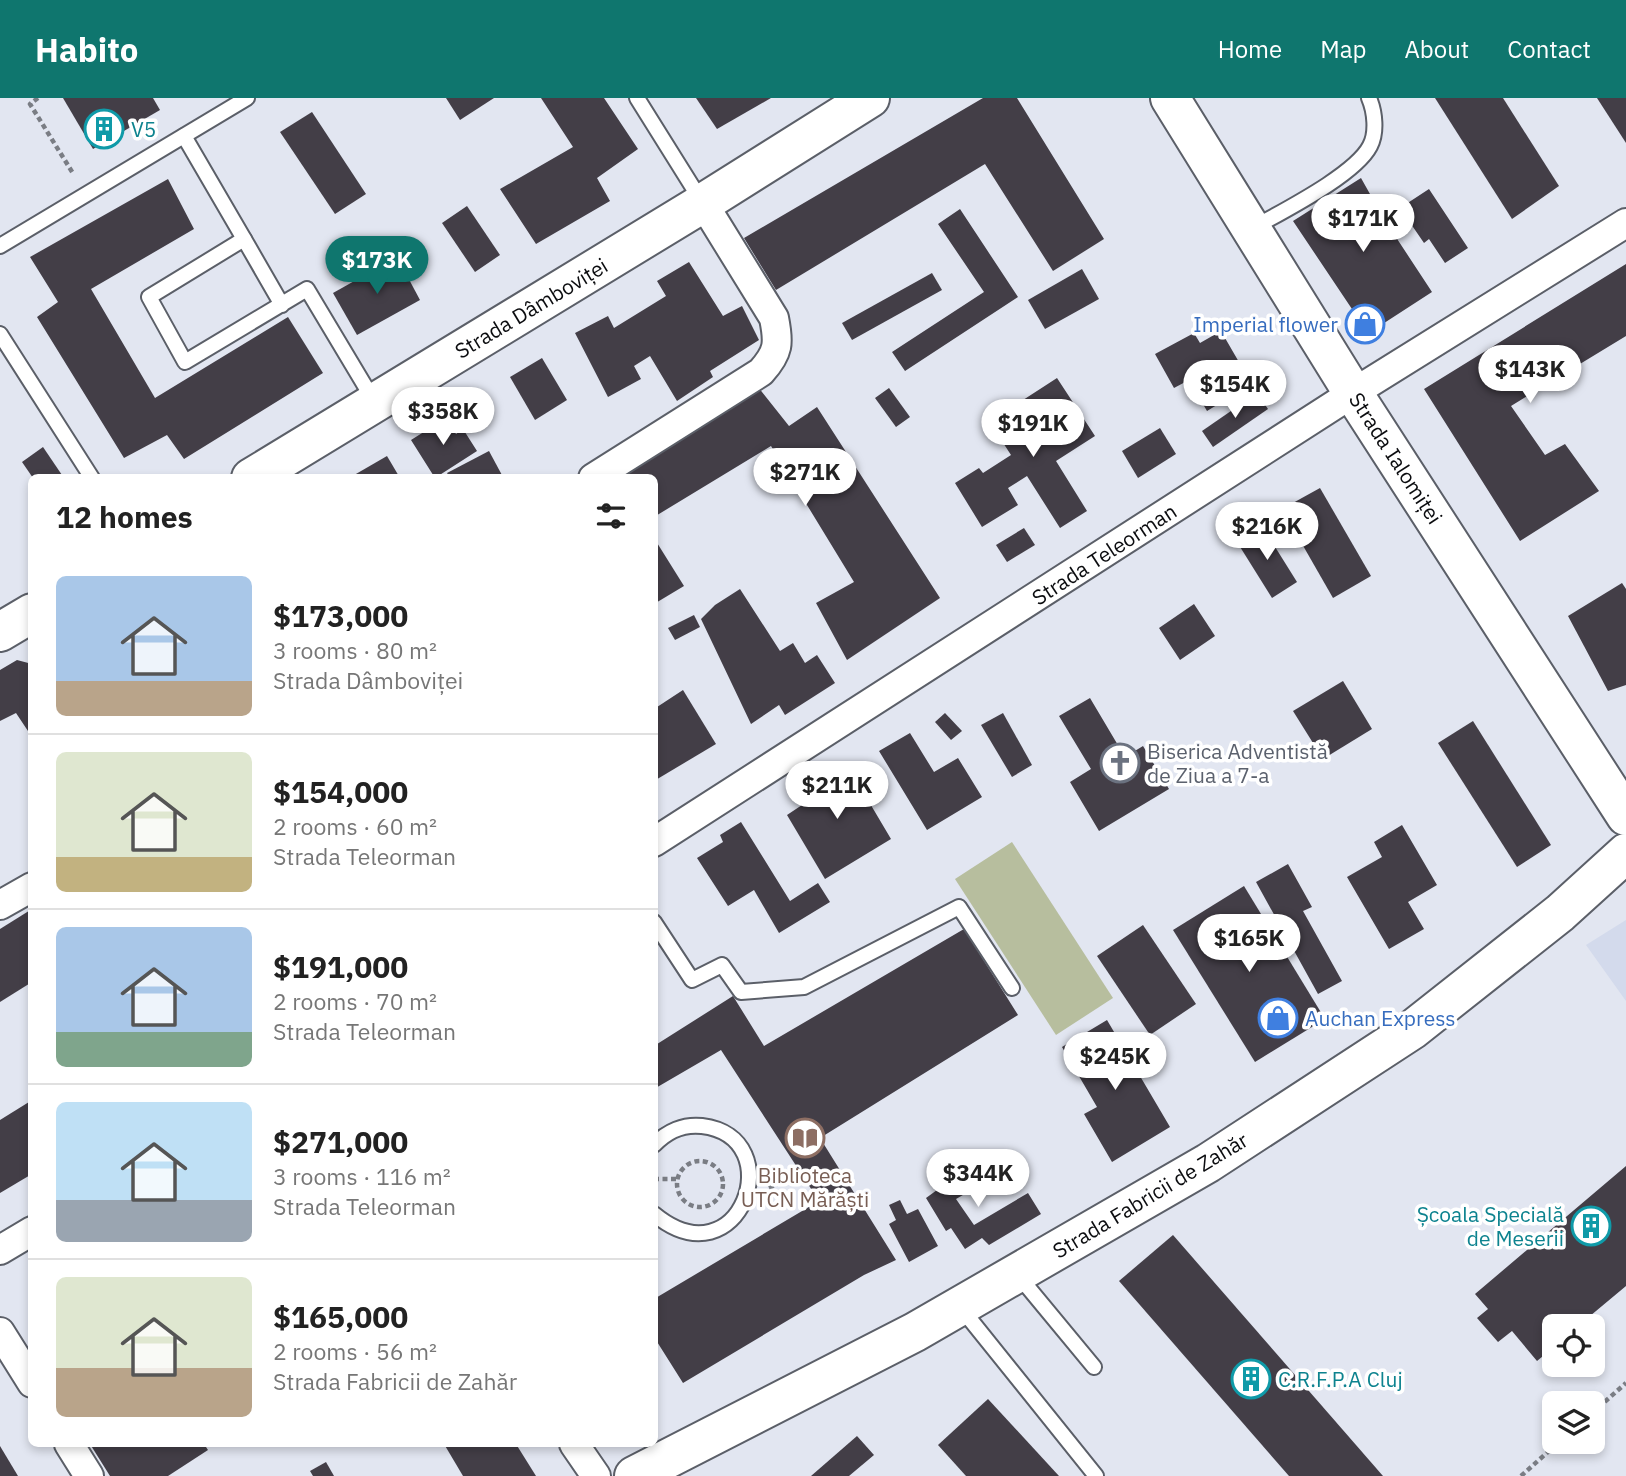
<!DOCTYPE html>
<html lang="en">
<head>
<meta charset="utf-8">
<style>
	:root { --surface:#fff; --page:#f6f6f6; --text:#222; --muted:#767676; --line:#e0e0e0; --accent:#0f766e }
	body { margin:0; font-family:"IBM Plex Sans",sans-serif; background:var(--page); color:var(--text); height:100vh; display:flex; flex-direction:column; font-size:26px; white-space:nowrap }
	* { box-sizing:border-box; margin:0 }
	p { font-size:23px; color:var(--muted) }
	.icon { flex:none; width:38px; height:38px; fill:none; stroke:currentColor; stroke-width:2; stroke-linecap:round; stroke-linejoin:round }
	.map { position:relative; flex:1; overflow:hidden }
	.side { position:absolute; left:28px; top:376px; width:630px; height:973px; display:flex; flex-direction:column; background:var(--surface); border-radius:10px; box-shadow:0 4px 10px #0003 }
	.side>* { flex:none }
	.controls { position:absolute; left:1542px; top:1216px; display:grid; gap:14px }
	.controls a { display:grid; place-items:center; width:63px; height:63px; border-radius:10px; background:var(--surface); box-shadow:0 4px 10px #0003; font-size:35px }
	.price { position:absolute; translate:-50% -60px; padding:0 16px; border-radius:24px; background:#fff; color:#222; font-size:23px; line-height:46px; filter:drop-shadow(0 2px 4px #0008) }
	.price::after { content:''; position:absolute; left:50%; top:42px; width:21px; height:16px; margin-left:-10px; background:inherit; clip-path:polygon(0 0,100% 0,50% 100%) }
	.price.active { background:var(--accent); color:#fff }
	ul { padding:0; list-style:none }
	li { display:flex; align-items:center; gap:21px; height:175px; padding:0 28px }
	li+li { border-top:2px solid var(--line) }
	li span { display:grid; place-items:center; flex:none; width:196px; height:140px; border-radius:10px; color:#555 }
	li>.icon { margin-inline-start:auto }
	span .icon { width:84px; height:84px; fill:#fffc; stroke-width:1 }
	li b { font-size:30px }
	h2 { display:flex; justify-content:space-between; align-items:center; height:84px; padding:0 28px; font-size:30px }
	header { display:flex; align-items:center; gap:42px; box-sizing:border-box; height:98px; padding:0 35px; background:var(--accent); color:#fff }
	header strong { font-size:33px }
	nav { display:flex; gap:38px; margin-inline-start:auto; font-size:24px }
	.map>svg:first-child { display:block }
</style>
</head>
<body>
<header>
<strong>Habito</strong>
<nav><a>Home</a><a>Map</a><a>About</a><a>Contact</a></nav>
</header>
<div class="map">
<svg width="1626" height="1378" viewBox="0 0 1626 1378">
	<rect width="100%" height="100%" fill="#e2e6f1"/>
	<path fill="#d3daec" d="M1626,822V903L1586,847Z"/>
	<path fill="#b7be9e" d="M1012,744L1113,900L1056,937L955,781Z"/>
	<g fill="#433e47">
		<path d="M63,0H153L160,12L93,51Z"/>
		<path d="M446,0H494L460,22Z"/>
		<path d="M541,0H604L638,51L597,80L610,103L536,146L500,91L573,49Z"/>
		<path d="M696,0H771L717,31Z"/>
		<path d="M983,0H1017L1104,141L1053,173L985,66L776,192L744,140Z"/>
		<path d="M1435,0H1503L1559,88L1512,121Z"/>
		<path d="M1597,0H1626V45Z"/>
		<path d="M312,14L366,96L335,116L280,34Z"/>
		<path d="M1361,80L1384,121L1432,194L1378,229L1366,210L1356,217L1293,123Z"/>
		<path d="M168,81L194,131L91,191L155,300L288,219L323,275L184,361L167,337L124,360L37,219L58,204L30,159Z"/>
		<path d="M1429,91L1468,150L1445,165L1429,141L1424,145L1400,110Z"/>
		<path d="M467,108L500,157L475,174L442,125Z"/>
		<path d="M960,111L1018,199L905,273L892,254L984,194L938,126Z"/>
		<path d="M397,159L420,202L357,237L333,195Z"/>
		<path d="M689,164L723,218L742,208L759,242L710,273L713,279L677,303L650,258L634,268L641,281L608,299L575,235L608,218L614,230L666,198L657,183Z"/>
		<path d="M1626,166V238L1511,308L1545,357L1565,346L1599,393L1520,443L1424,291Z"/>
		<path d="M1082,171L1099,201L1045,231L1028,202Z"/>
		<path d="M932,175L942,192L852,242L842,225Z"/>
		<path d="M1221,233L1247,278L1225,290L1230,299L1207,313L1189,282L1174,290L1155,256L1194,235L1200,245Z"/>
		<path d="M542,260L567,302L535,322L510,279Z"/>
		<path d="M1057,280L1095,338L1056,363L1087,413L1060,430L1027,378L1008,390L1018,407L982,429L955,385L979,370L983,375L1011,357L998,337L1028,318L1020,304Z"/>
		<path d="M758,289L789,328L817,309L940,500L847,562L816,505L854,484L771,348L654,419V380H611Z"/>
		<path d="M889,290L910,319L896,329L875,300Z"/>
		<path d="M1257,295L1268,311L1213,349L1202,333Z"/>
		<path d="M446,320L456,336L463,331L477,353L435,380L411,342Z"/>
		<path d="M1160,330L1176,356L1138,380L1122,353Z"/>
		<path d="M43,349L64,380H33L22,364Z"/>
		<path d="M489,353L503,379L450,380L447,375Z"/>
		<path d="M387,358L400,380H349Z"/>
		<path d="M1320,390L1371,478L1333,500L1282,411Z"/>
		<path d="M1262,428L1297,484L1272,500L1237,444Z"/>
		<path d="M1024,430L1035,447L1007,464L996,447Z"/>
		<path d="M654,440L684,488L654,506Z"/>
		<path d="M1622,485L1626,491V587L1608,593L1568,518Z"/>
		<path d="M740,491L780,553L793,545L805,565L817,557L835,585L785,617L779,607L751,626L701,521L715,507Z"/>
		<path d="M1194,506L1215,538L1180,562L1159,530Z"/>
		<path d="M694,517L700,529L675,542L668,530Z"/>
		<path d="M17,562L32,566V639L16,615L0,623V572Z"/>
		<path d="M1343,583L1372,631L1323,661L1293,613Z"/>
		<path d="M683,592L716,646L654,683V611Z"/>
		<path d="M1090,600L1125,659L1143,648L1169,691L1099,733L1070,684L1091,671L1059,618Z"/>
		<path d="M945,615L962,633L951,642L935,624Z"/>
		<path d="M1003,615L1032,667L1012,679L981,627Z"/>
		<path d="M1473,623L1551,747L1517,769L1438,645Z"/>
		<path d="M910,635L934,674L958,660L982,699L927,732L879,653Z"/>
		<path d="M846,665L891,741L825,781L787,717L802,707L794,695Z"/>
		<path d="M741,724L790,803L818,785L830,804L779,835L754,792L728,808L697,760L723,744L720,737Z"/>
		<path d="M1402,727L1437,787L1408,804L1424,831L1389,851L1347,779L1382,759L1374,744Z"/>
		<path d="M1288,766L1312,809L1303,813L1342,883L1318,896L1256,784Z"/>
		<path d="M1244,788L1325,921L1255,964L1173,832Z"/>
		<path d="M32,811V884L0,904V831Z"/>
		<path d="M1143,827L1196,906L1150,937L1097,858Z"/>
		<path d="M964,831L1018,917L820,1040L896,1162L864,1177L683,1285L654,1239V1201L819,1103L721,952L654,991V948L733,898L764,948Z"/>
		<path d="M1107,922L1170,1029L1112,1064L1084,1016L1097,1009L1062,949Z"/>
		<path d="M29,1004L32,1008V1076L0,1095V1022Z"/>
		<path d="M981,1060L994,1079L956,1101L974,1127L1028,1095L1041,1116L989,1147L982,1140L965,1151L951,1130L946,1133L926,1100Z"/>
		<path d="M1626,1068V1188L1578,1228H1554V1249L1537,1263L1512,1233L1498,1244L1477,1220L1488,1211L1475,1196Z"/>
		<path d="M900,1102L907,1116L918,1111L938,1148L909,1164L889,1126L896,1122L889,1107Z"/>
		<path d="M1173,1137L1383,1378H1289L1119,1183Z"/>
		<path d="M988,1301L1059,1378H966L938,1347Z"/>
		<path d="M857,1338L874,1357L849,1378H811Z"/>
		<path d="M90,1346H204L208,1352L168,1378H110Z"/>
		<path d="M444,1346H516L536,1378H463Z"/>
		<path d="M0,1348L18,1378H0Z"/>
		<path d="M326,1364L334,1378H313L310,1373Z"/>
	</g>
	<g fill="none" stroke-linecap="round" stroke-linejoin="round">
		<defs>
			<g id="lane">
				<path d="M637,0L702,104"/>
				<path d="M184,38L244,141"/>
				<path d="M1253,130C1283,113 1355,77 1370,48C1377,35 1375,14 1369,0"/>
				<path d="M0,148L247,0"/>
				<path d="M282,207L244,141L149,199L185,264L307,191L374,303"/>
				<path d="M0,236L92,380"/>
				<path d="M654,824L692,882L722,867L741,894L804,889L959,809L1012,890"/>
				<path d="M654,1047C667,1033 684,1026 702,1028C792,1039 740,1187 654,1116"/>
				<path d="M1017,1176L1094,1269"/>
				<path d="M961,1210L1096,1378"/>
			</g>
			<g id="street">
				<path d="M593,380L761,274C779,254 779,245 774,220L703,105"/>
				<path d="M654,744L1353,295L1626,125"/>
				<path d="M0,807L32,789"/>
				<path d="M0,1152L32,1133"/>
				<path d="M0,1234L32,1285"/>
				<path d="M69,1346L89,1378"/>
				<path d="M574,1346L596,1378"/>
			</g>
			<g id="secondary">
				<path d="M1170,0L1353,295L1626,718"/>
				<path d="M251,380L703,105L870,0"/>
				<path d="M0,534L32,515"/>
				<path d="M634,1378L915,1234L1208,1065L1412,932L1560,815L1626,755"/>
			</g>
		</defs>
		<use href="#lane" stroke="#5b5f68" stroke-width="18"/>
		<use href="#street" stroke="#5b5f68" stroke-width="32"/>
		<use href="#secondary" stroke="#5b5f68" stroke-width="42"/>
		<g stroke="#7a7d84" stroke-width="4.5" stroke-dasharray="5 3.5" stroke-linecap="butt">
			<path d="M38,0L30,6L74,77"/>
			<circle cx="700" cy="1086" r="23"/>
			<path d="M654,1081H677"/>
			<path d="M769,1090L800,1075"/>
			<path d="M1592,1315L1626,1285"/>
			<path d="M1521,1378L1559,1344"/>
		</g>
		<use href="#lane" stroke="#fff" stroke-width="14"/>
		<use href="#street" stroke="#fff" stroke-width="28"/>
		<use href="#secondary" stroke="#fff" stroke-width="38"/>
	</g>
	<defs>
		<symbol id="building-ring" viewBox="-11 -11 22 22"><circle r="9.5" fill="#fff" stroke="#0f9aa8" stroke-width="1.5"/><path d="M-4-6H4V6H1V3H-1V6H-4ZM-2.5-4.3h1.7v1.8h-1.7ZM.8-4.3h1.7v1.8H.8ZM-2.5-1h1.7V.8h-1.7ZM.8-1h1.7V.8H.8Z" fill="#0f9aa8"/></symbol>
		<symbol id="shop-ring" viewBox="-11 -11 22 22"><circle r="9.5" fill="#fff" stroke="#3f7fe0" stroke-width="1.5"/><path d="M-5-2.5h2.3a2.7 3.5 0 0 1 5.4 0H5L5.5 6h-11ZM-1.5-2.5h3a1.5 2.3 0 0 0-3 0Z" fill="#3f7fe0"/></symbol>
		<symbol id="church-ring" viewBox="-11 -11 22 22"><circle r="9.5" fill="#fff" stroke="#6b7280" stroke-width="1.5"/><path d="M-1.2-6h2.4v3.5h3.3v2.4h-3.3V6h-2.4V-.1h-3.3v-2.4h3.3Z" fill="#6b7280"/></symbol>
		<symbol id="library-ring" viewBox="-11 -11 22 22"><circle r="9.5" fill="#fff" stroke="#8d6e63" stroke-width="1.5"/><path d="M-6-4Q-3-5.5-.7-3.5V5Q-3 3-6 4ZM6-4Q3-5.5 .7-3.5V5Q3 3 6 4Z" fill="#8d6e63"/></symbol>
	</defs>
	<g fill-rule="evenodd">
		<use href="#building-ring" x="82" y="9" width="44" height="44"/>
		<use href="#shop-ring" x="1343" y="204" width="44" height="44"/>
		<use href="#church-ring" x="1098" y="643" width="44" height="44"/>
		<use href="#shop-ring" x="1256" y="898" width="44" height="44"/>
		<use href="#library-ring" x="783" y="1018" width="44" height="44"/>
		<use href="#building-ring" x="1569" y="1106" width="44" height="44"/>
		<use href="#building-ring" x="1229" y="1259" width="44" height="44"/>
	</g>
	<g text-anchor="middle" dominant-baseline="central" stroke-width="7" stroke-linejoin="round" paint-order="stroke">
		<g font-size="21" fill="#0d838f" stroke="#fff" text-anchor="start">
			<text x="131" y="31">V5</text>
			<text x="1564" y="1116" text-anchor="end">Școala Specială<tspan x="1564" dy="24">de Meserii</tspan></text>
			<text x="1278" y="1281">C.R.F.P.A Cluj</text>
		</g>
		<g font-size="21" fill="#0b0c0f" stroke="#fff">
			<text transform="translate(531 210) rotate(-31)">Strada Dâmboviței</text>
			<text transform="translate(1396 360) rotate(57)">Strada Ialomiței</text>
			<text transform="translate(1104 456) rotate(-33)">Strada Teleorman</text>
			<text transform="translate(1150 1097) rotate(-31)">Strada Fabricii de Zahăr</text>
		</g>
		<g font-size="21" fill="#366cbe" stroke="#fff" text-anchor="end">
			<text x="1338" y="226">Imperial flower</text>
			<text x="1305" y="920" text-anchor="start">Auchan Express</text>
		</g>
		<g font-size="21" fill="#5b616d" stroke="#fff" text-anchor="start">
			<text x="1147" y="653">Biserica Adventistă<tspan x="1147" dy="24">de Ziua a 7-a</tspan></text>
		</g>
		<g font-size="21" fill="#785e54" stroke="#fff">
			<text x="805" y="1077">Biblioteca<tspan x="805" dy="24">UTCN Mărăști</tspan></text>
		</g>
	</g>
</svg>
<div class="controls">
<a><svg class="icon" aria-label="locate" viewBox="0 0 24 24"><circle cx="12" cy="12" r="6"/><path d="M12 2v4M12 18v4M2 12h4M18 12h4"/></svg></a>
<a><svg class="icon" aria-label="layers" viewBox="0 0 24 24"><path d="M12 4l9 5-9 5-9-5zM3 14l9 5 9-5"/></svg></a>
</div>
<b class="price" style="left:1363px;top:156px">$171K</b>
<b class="price active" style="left:377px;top:198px">$173K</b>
<b class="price" style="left:1530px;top:307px">$143K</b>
<b class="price" style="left:1235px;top:322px">$154K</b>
<b class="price" style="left:443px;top:349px">$358K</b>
<b class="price" style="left:1033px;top:361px">$191K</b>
<b class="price" style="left:805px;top:410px">$271K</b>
<b class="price" style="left:1267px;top:464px">$216K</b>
<b class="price" style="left:837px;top:723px">$211K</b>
<b class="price" style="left:1249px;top:876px">$165K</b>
<b class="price" style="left:1115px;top:994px">$245K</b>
<b class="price" style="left:978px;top:1111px">$344K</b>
<section class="side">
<h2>12 homes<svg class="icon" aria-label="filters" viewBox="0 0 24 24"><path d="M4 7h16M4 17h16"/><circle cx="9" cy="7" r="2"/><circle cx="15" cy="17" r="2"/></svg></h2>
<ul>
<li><span style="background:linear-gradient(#a9c7e8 75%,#b9a48a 0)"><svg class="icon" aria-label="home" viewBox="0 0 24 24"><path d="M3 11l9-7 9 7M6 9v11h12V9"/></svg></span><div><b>$173,000</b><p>3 rooms · 80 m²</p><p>Strada Dâmboviței</p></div></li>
<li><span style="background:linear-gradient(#dfe7d0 75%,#c2b280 0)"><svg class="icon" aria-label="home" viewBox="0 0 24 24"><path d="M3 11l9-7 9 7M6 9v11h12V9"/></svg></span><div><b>$154,000</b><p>2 rooms · 60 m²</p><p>Strada Teleorman</p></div></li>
<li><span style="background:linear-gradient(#a9c7e8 75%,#7fa58c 0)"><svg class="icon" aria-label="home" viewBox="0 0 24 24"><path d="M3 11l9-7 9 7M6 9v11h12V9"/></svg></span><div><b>$191,000</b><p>2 rooms · 70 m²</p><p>Strada Teleorman</p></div></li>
<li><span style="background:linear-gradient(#bfe0f5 70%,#9aa5b1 0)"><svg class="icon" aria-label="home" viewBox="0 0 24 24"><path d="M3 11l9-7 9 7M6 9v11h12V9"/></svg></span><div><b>$271,000</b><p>3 rooms · 116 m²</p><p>Strada Teleorman</p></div></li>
<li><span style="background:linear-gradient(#dfe7d0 65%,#b9a48a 0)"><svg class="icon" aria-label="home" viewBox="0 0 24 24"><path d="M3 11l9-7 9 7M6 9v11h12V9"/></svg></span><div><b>$165,000</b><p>2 rooms · 56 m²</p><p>Strada Fabricii de Zahăr</p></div></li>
</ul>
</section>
</div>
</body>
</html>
